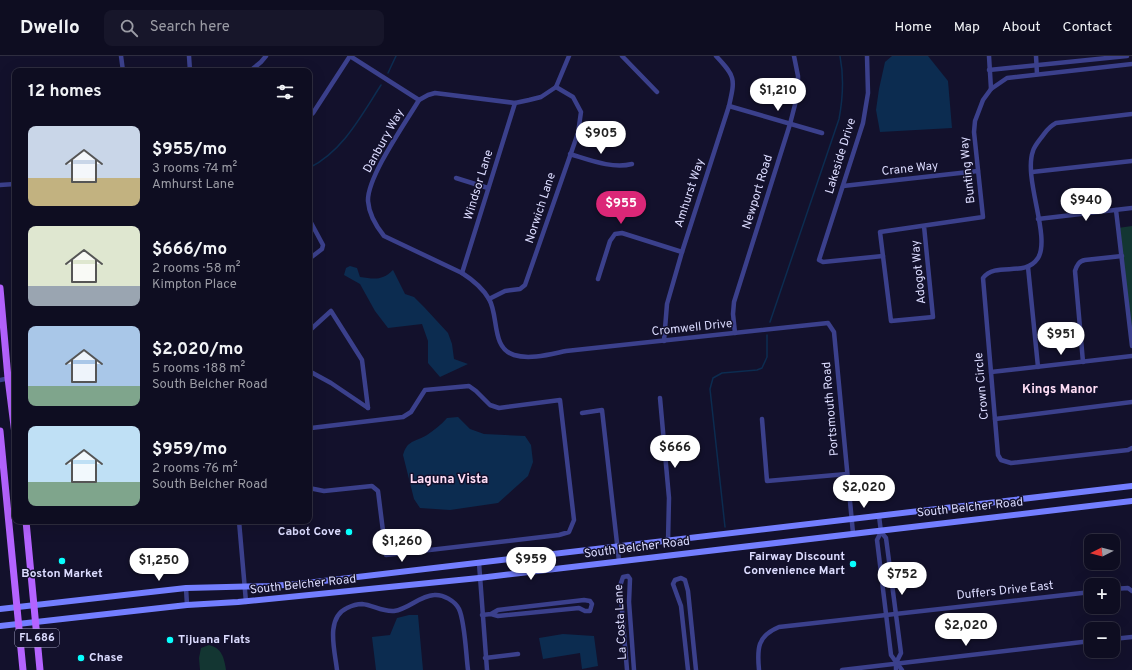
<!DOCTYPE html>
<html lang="en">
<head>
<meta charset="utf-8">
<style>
	:root { --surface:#0e0d21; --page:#17162a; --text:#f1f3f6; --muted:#9b9ca5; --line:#2e2d3f; --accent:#db2777 }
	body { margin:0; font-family:Overpass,sans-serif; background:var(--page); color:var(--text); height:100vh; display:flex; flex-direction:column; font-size:15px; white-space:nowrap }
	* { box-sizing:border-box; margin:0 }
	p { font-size:13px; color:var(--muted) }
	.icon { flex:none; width:22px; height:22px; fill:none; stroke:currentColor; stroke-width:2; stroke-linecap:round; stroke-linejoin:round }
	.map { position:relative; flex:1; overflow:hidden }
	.side { position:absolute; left:12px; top:12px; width:300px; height:456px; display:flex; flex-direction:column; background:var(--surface); border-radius:8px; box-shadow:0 4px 16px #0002,0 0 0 1px var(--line) }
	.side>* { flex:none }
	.needle { width:26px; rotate:264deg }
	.controls { position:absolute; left:1084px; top:478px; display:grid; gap:8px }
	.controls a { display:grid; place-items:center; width:36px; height:36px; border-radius:8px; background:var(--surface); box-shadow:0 4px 16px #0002,0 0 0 1px var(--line); font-size:20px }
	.price { position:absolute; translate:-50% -34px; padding:0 9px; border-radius:14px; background:#fff; color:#222; font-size:13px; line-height:26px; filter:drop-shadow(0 1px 2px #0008) }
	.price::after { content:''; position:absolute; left:50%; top:24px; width:12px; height:9px; margin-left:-6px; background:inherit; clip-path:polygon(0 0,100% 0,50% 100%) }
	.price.current { background:var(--accent); color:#fff }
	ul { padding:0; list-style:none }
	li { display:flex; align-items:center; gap:12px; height:100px; padding:0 16px }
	li span { display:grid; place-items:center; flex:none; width:112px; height:80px; border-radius:8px; color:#555 }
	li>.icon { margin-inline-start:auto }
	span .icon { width:48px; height:48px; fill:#fffc; stroke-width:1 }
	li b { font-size:17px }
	h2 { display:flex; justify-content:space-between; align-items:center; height:48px; padding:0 16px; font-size:17px }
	header { display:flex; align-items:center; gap:24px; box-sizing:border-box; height:56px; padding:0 20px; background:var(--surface); border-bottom:1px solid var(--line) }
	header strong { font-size:19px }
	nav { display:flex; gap:22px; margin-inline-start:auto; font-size:14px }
	.search { width:280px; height:36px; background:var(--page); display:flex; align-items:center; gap:10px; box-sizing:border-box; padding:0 14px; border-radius:8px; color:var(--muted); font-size:15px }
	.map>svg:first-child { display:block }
</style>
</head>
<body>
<header>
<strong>Dwello</strong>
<div class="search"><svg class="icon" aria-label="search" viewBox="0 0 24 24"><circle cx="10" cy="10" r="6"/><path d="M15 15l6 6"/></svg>Search here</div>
<nav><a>Home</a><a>Map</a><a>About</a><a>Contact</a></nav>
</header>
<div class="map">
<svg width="1132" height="614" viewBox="0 0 1132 614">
	<rect width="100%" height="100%" fill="#13112c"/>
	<g fill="#133632">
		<path d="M1132,170V279L1118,172Z"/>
		<path d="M209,589C222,592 224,602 226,614H200L199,602L201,592Z"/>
	</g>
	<g fill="#0c2c50">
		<path d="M892,0H928L948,25L952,72L880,76L876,54L879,33L885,6Z"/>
		<path d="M350,210L357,212L360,221C374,223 382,225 393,214L405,238L414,241L424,251L448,277L452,288L454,303L468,308L440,321L428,307V285L422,268L388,272L375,255L360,228L344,219L346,212Z"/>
		<path d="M458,361L470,373L484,378L525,380L531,389L533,406L528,420L498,447L450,454L420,452L414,443L403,399C407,384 415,386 427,379C434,374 441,369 447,362Z"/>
		<path d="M409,559H418L423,614H376L372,581L390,579L397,562Z"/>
		<path d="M563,578L594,580L598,610L582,613L580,597L543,603L539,582Z"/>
	</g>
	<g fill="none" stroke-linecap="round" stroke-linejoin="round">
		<g stroke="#0c2c50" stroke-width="1.5">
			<path d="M388,17L396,0"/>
			<path d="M309,112C343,95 361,60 381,29"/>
			<path d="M770,266L839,63C843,42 844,21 840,0"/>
			<path d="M725,471L710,333L713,322L722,317L757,314L762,312L767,301V279"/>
		</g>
		<g stroke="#3b408c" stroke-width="4.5">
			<path d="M121,0L123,15"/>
			<path d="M189,0L190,15"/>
			<path d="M350,0L419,44"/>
			<path d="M569,0L556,31L541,41L529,44L515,47L435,37L428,39L419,44C406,66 367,121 368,145C369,159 376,170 384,180L462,217C473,224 482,231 489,243C499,260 491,292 514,299C530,304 551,298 566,295L828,267L834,276L853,477"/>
			<path d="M622,0L657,36"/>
			<path d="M867,0L868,37L863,67L819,204L823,206L883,200"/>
			<path d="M989,0L991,33"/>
			<path d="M1036,0L1037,18"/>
			<path d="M989,14L1127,0"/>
			<path d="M250,15L261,6L266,0"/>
			<path d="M729,50L822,77"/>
			<path d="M1132,58L1056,67C1048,71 1046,76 1041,82C1038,86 1034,91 1033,95C1023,122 1051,181 1038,202C1025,222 996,205 983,222L998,399L1001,404L1011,407L1128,394L1132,392"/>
			<path d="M309,61L313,57L350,0"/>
			<path d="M570,98C590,104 612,113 632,108"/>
			<path d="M1032,116L1132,105"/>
			<path d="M456,122L488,132"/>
			<path d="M0,129L15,128"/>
			<path d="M843,130L978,115"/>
			<path d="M1116,154L1132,290"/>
			<path d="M309,163L323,189L322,193L309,203"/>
			<path d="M1038,163L1132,152"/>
			<path d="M924,170L933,261L891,265L880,176L983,161L974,76L975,65L983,44L991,33L1007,22L1132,8"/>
			<path d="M1028,211L1038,311"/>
			<path d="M462,217L515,47"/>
			<path d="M598,223L610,185L615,178L622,177L682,196"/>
			<path d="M489,243L505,235L520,233L525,229L578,77L581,56L573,41L556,31"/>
			<path d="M309,275L331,255L362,304L368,352"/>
			<path d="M735,277L733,258L734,246L790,68L798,37V20L794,0"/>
			<path d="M664,285L667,248L682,196L729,50C735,23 736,21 716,0"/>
			<path d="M1083,306L1075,215C1077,209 1079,205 1085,204L1122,200"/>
			<path d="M309,315L331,327L368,352"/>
			<path d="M991,316L1132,300"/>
			<path d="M0,324L15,321"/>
			<path d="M660,342L669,442L668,486"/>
			<path d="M582,357L602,354L619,505"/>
			<path d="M762,363L767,425L847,418"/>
			<path d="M995,363L1132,346"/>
			<path d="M309,374L311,372L403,361L411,356L425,334L469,330L476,335L490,349L499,352L560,344L574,464L569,476L559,479L386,499L378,435L372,430L324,435L309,432"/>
			<path d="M879,460L881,476L877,484L891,599L902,614"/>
			<path d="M239,465L246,546"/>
			<path d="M881,476L886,482L901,597L896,607V614"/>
			<path d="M479,507L487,614"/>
			<path d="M186,532L187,549"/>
			<path d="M1113,533L1128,532L1132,535"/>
			<path d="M482,559L491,558L498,560L579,552L585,555H590L592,548L590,545L584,544L498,554L491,558"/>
			<path d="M1113,583L1132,581"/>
			<path d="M485,602L518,598"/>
			<path d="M337,614C335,595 325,562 347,552C351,550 356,548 362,548C373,549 382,556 394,555C409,553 419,540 434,539C443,538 455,545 459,553C465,566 466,599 468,614"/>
			<path d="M627,614L620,530L623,521L628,520L630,523L629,546L634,614"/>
			<path d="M688,614L681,550L673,528L675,524L681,522L685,524L688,535L696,614"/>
			<path d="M759,614C757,593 757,580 779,571L1091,536"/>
			<path d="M842,614L1091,585"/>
		</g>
		<g stroke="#737eff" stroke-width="6">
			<path d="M0,553L186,532L271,530L298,528L1132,430"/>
			<path d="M0,570L187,549L238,546L479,522L1132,445"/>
		</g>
		<g stroke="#b463ff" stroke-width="7">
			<path d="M0,232L8,322L15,378"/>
			<path d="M0,375L23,614"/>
			<path d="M26,465L40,614"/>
		</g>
	</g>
	<g fill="#08fffe" stroke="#13112c" stroke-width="1.5">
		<circle cx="349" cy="476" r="4"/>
		<circle cx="62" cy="505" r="4"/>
		<circle cx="853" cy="508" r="4"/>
		<circle cx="170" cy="584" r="4"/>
		<circle cx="81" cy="602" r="4"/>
	</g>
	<g text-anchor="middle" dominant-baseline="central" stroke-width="3" stroke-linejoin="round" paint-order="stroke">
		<rect fill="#13112c" stroke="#a09fc0" stroke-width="1" x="15" y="573" width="44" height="18" rx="3"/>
		<g font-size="11" font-weight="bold" fill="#dcdcff">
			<text x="37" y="582">FL 686</text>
		</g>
		<g font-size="12" fill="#dcdcff" stroke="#13112c">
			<text transform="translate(384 85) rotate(-61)">Danbury Way</text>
			<text transform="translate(841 100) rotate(-73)">Lakeside Drive</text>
			<text transform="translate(910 113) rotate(-6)">Crane Way</text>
			<text transform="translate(968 114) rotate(-96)">Bunting Way</text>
			<text transform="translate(479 129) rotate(-73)">Windsor Lane</text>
			<text transform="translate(758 136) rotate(-73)">Newport Road</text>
			<text transform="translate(690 137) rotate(-72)">Amhurst Way</text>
			<text transform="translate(541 152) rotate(-72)">Norwich Lane</text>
			<text transform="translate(919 216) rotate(-96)">Adogot Way</text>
			<text transform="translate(692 272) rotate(-6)">Cromwell Drive</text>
			<text transform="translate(982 330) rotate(-95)">Crown Circle</text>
			<text transform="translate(831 353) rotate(-95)">Portsmouth Road</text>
			<text transform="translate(970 452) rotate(-6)">South Belcher Road</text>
			<text transform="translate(637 492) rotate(-7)">South Belcher Road</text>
			<text transform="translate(303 529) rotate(-6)">South Belcher Road</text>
			<text transform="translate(1005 535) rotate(-6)">Duffers Drive East</text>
			<text transform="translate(621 566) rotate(-93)">La Costa Lane</text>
		</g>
		<g font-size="12" font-weight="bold" fill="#dcdcff" stroke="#13112c" text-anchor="end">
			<text x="341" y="476">Cabot Cove</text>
			<text x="845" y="501">Fairway Discount<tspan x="845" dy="14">Convenience Mart</tspan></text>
			<text x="62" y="518" text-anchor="middle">Boston Market</text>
			<text x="178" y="584" text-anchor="start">Tijuana Flats</text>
			<text x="89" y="602" text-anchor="start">Chase</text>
		</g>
		<g font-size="13" font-weight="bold" fill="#ffdef6" stroke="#13112c">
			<text x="1060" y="334">Kings Manor</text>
			<text x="449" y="424">Laguna Vista</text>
		</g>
	</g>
</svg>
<div class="controls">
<a><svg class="needle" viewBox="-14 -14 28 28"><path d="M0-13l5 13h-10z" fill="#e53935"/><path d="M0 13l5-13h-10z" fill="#9b9ca5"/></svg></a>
<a>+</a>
<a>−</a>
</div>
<b class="price" style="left:778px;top:56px">$1,210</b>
<b class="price" style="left:601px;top:99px">$905</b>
<b class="price" style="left:1086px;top:166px">$940</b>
<b class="price current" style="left:621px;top:169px">$955</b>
<b class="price" style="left:1061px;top:300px">$951</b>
<b class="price" style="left:675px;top:413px">$666</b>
<b class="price" style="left:864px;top:453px">$2,020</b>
<b class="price" style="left:402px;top:507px">$1,260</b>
<b class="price" style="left:531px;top:525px">$959</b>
<b class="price" style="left:159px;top:526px">$1,250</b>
<b class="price" style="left:902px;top:540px">$752</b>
<b class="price" style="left:966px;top:591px">$2,020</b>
<section class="side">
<h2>12 homes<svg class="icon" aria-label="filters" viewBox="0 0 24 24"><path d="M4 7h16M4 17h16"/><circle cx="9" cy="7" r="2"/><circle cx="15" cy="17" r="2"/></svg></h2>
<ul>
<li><span style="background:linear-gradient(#c9d6e8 65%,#c2b280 0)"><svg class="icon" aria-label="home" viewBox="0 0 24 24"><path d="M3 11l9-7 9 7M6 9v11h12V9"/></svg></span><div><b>$955/mo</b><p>3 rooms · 74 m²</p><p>Amhurst Lane</p></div></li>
<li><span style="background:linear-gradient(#dfe7d0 75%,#9aa5b1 0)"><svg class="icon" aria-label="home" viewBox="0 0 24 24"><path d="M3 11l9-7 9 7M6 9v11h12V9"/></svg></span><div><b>$666/mo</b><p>2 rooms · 58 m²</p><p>Kimpton Place</p></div></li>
<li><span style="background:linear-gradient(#a9c7e8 75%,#7fa58c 0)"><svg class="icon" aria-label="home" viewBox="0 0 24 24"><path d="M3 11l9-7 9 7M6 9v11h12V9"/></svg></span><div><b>$2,020/mo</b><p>5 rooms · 188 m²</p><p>South Belcher Road</p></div></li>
<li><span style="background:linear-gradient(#bfe0f5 70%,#7fa58c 0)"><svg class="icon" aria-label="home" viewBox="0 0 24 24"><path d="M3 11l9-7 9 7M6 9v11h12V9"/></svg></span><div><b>$959/mo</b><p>2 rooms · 76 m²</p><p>South Belcher Road</p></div></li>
</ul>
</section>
</div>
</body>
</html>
